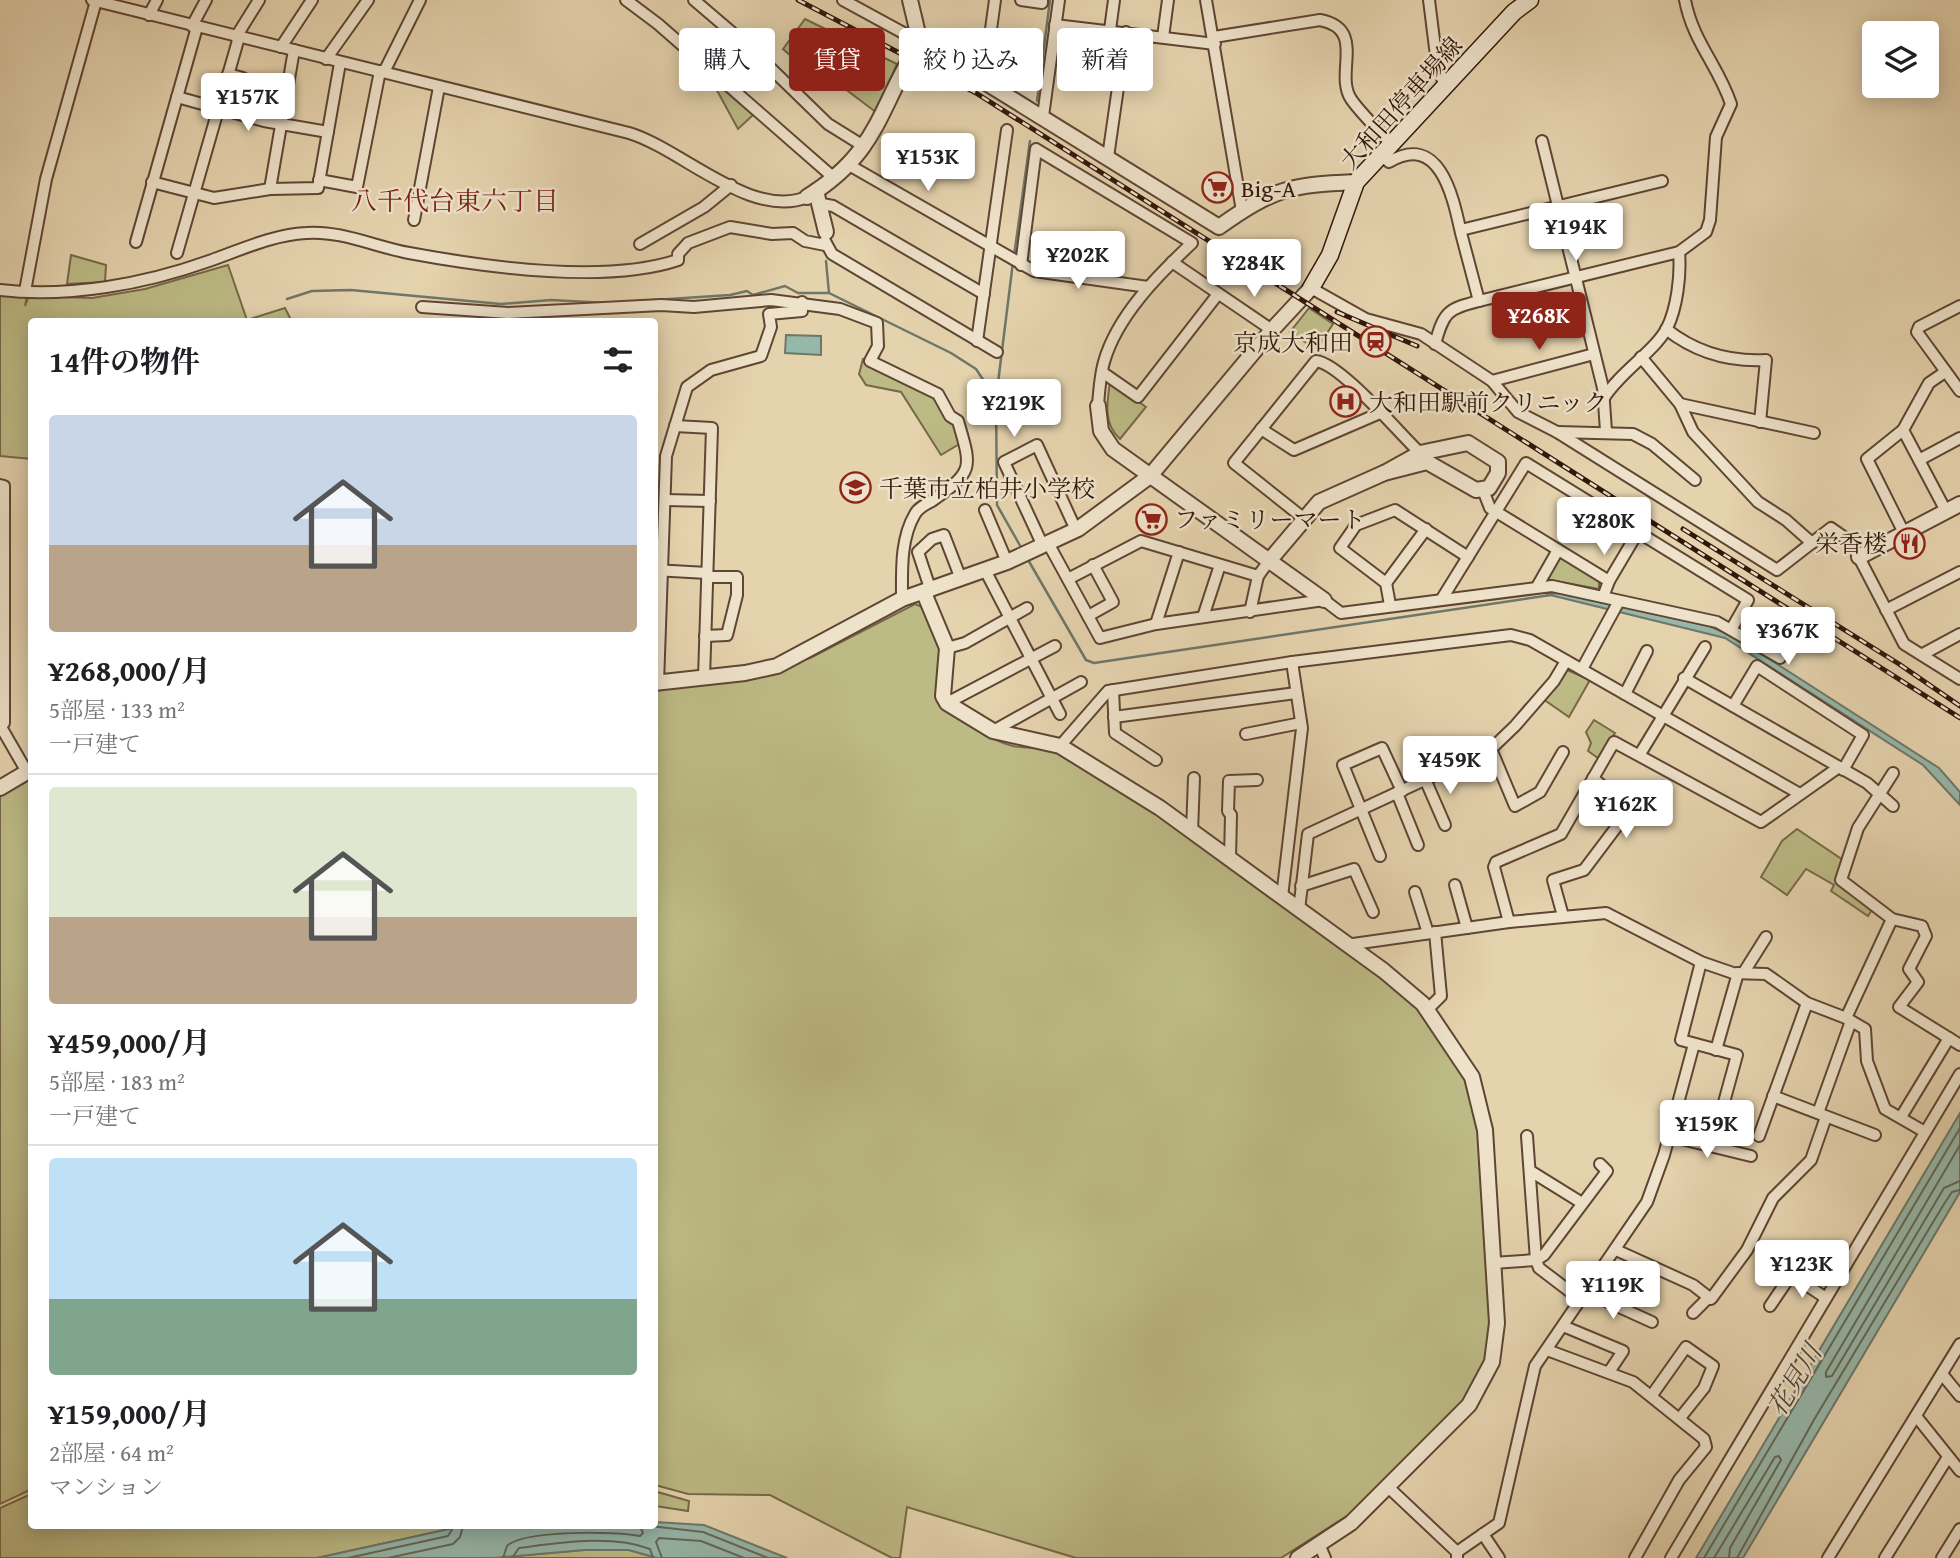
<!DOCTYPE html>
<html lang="ja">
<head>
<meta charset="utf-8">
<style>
	:root { --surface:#fff; --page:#f2f2f2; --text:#202124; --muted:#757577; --line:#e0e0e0; --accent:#8f2418 }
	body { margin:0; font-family:"Gentium Book Plus","Noto Serif JP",serif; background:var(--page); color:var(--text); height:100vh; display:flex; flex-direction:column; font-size:26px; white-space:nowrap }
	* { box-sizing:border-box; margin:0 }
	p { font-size:23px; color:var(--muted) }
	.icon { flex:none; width:38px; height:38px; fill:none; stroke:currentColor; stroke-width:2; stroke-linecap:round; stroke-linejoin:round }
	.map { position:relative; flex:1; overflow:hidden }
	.sheet { position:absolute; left:28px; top:318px; width:630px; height:1211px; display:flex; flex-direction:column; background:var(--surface); border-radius:7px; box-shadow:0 4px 18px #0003 }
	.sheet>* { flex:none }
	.hud { position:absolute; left:679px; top:28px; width:665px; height:63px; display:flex; gap:14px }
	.fabs { position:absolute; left:1862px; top:21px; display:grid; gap:14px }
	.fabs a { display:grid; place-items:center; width:77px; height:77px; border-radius:7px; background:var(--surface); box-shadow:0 4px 18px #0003; font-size:35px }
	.price { position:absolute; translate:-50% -60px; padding:0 16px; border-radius:7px; background:#fff; color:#222; font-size:23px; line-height:46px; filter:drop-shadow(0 2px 4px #0008) }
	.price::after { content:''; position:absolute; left:50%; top:42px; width:21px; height:16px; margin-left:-10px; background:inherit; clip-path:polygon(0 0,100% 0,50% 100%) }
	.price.on { background:var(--accent); color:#fff }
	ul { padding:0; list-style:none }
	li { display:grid; align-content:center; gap:14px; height:371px; padding:0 21px }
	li+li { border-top:2px solid var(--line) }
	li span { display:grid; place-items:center; height:217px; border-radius:7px; color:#555 }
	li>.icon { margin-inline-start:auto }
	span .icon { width:126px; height:126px; fill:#fffc; stroke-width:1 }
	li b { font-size:30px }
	h2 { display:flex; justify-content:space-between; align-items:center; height:84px; padding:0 21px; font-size:30px }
	.tag { padding:0 24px; border-radius:7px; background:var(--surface); box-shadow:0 4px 18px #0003; font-size:24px; line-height:63px }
	.tag.on { background:var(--accent); color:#fff }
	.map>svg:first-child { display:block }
</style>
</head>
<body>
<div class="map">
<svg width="1960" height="1558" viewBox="0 0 1960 1558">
	<rect width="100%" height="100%" fill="#e5d3ae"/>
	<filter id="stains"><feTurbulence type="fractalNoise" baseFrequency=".00286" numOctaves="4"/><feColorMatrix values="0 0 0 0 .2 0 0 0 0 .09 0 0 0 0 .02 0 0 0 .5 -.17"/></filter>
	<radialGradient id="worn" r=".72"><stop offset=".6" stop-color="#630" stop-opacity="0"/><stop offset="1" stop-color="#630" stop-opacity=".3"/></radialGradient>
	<g fill="#bcba85" stroke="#776848" stroke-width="2">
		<path d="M805,19L897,64L877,113L828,76L823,84L783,49Z"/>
		<path d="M716,83L753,115L738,129L714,85Z"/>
		<path d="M71,255L106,265L105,282L67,284Z"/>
		<path d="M228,265L247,320L285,308L292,322H32L31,459L0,456V293L27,296L25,306L29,296L92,298L145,289Z"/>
		<path d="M1309,308L1333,324L1318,347L1314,348L1290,332Z"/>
		<path d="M863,359C909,383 945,390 961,443L941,455L901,392L866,385L859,374Z"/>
		<path d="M1110,382L1146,407L1120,439C1103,424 1107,402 1110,382Z"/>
		<path d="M1559,556L1599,581V589L1545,579Z"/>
		<path d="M915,604L927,609C940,641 943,657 937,691C958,712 982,739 1013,746C1029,749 1042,746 1057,752L1157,812L1380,975L1419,1008L1465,1075L1477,1118L1491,1324L1486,1361L1476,1384L1453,1415L1350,1514L1281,1558H1076L907,1507L900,1558H892L770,1495L688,1494L655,1485V689L753,679L812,657Z"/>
		<path d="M1565,669L1590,680L1569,717L1543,699Z"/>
		<path d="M1594,720L1615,733L1598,758L1588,751L1591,743L1586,732Z"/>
		<path d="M31,779L32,1489L0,1504V796Z"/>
		<path d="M1797,829L1843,860L1837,882L1865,903L1871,911L1868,916L1831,891L1834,885L1806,869L1787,895L1761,877L1782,841Z"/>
		<path d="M654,1491L689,1501L688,1511L655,1506Z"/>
		<path d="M31,1494L32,1526H463L317,1558H0V1508Z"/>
		<path d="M584,1550H629L657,1558H494Z"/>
	</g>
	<g fill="#96b8aa" stroke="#6e776a" stroke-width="2">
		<path d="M786,335L821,336V355L785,353Z"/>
		<path d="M1562,593L1709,626L1735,637L1939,768L1960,792V805L1923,765L1725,638L1546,594Z"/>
		<path d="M1960,1113V1192L1743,1558H1696Z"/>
		<path d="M655,1522L704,1525L787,1558H657L629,1550H584L494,1558H317L463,1526H654Z"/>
	</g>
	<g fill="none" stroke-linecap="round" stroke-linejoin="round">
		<g stroke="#64675a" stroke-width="2">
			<path d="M1960,1145L1826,1372V1377L1832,1376L1944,1188L1960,1181"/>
			<path d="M650,1526L703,1532L768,1558"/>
			<path d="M348,1558L448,1536L454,1526"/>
			<path d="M388,1558L453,1544L460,1537L463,1526"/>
			<path d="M503,1558L507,1546C523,1530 617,1531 640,1536L643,1533L640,1526"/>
			<path d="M512,1558L519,1548C558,1543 612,1534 650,1549L653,1558"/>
			<path d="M662,1558L656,1542L659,1538L701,1541L744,1558"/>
			<path d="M1704,1558L1960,1128"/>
			<path d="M1714,1558L1775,1457L1779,1456L1781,1460L1730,1548L1729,1558"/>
			<path d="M1737,1558L1815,1418L1944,1204L1952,1192L1960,1190"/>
		</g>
		<g stroke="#6e776a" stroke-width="2.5">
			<path d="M1037,101L1050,0"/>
			<path d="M1014,256L1030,141"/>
			<path d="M826,261L829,293"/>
			<path d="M1013,262L996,399L997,505L1022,549"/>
			<path d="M287,299L312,291L351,290L501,304L551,300L607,303"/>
			<path d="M638,301L730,295L747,291L753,295L785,286L798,293H829L951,353L976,369L996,399"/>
			<path d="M1027,558L1086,660L1094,663L1551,595"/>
		</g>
		<defs>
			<g id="minor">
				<path d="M92,0L629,133C682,149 751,220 807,197"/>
				<path d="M626,0L658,24L834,178"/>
				<path d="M694,0L749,47L828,124L865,147"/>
				<path d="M843,0L920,42"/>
				<path d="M1021,0L1042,3V0"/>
				<path d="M1206,0L1242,211"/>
				<path d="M1429,0L1437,64L1445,87"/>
				<path d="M149,15L157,0"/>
				<path d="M1055,25L1215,44"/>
				<path d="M192,26L206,0"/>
				<path d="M1110,30L1114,0"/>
				<path d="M236,37L259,0"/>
				<path d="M1163,37L1168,0"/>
				<path d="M1214,37L1320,20C1367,29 1334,73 1351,99C1362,115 1379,130 1392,145"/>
				<path d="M281,47L312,0"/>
				<path d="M326,59L368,0"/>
				<path d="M702,65L731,32"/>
				<path d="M384,72L420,0"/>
				<path d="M228,74L243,78"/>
				<path d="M984,80L995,0"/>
				<path d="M177,97L264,121L328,132"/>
				<path d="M1043,116L1059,0"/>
				<path d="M1542,141L1603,388L1606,431"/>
				<path d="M1381,155L1389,162C1440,132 1453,197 1461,233C1467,255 1473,278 1479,301C1447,309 1444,312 1435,344"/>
				<path d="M1108,157L1126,32"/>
				<path d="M849,165L1034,271L1148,287"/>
				<path d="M319,180L357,187L380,71"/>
				<path d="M152,182L214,198L270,189L318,188L340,63"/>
				<path d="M270,189L294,50"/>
				<path d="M822,204L833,206L984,294"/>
				<path d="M414,220L439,87"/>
				<path d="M1461,230L1662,181"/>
				<path d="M825,241L832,254L997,352"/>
				<path d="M136,242L197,27"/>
				<path d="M640,244L704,207L731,185"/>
				<path d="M177,253L239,37"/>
				<path d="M1172,262L1272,330"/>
				<path d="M1021,265L1036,149L1192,243C1158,275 1117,316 1104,362C1100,376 1099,392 1098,406"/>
				<path d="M1311,288L1366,319L1421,334L1492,381L1518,412L1557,432L1777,570L1831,528L1851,542L1904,644L1960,679"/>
				<path d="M0,290C68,298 145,284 209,261C241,250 271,235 306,233C340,230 376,247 409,253C485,267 606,284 678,260V254L688,243L730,227L772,234L793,233L805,241L825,245"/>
				<path d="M25,291L46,179L96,1"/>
				<path d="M1479,301L1679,252L1706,232L1710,220L1716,137L1731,104C1718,65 1693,42 1685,0"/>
				<path d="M1960,306L1919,327L1917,332L1960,391"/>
				<path d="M422,307L508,313L661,305L694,307L771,300L840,309L877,323L878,346L870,361L938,394L950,416L958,421C972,469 974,471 932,501C926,504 918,508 915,514C900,539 902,572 902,599"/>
				<path d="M1666,329C1695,352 1729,362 1766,360L1760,422"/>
				<path d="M977,341L1007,130"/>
				<path d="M1641,357L1680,404L1693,432L1758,502L1786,520L1812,543"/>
				<path d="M1102,372L1138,397L1218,294"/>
				<path d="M1492,381L1594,354"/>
				<path d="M1604,398C1620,372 1655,351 1667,328C1677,308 1681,275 1679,252"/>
				<path d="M1680,404L1814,433"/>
				<path d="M675,426L712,428L704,678"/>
				<path d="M1261,429L1294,450L1380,413"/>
				<path d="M1903,430L1946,511"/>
				<path d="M1557,432L1633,434L1652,444L1695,480"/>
				<path d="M1919,460L1960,438"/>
				<path d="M0,485L4,486V723L0,727"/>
				<path d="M1483,490L1490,508L1609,581"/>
				<path d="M665,500L710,501"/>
				<path d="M985,510L1007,562"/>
				<path d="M1302,517L1234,463L1316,361C1341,364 1399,433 1420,453"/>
				<path d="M1904,533L1867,459L1903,430L1929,383L1945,372"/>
				<path d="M1048,543L1100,638L1156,624L1324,600L1341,613L1552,586L1717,622L1780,658"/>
				<path d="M1043,546L1004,462L1037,445L1076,530"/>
				<path d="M654,570L707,573"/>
				<path d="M985,570L1060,714"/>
				<path d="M1068,579L1141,541L1258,576L1269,561"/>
				<path d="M1386,583L1426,529"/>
				<path d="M1538,585L1558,550"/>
				<path d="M931,591L918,552L932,539L944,535L961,579"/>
				<path d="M1443,597L1526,463L1748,600L1732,628"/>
				<path d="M1603,597L1609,581L1638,532"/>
				<path d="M1390,605L1386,583L1340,548L1356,525L1395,510L1468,557"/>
				<path d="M1886,610L1960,572"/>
				<path d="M1250,612L1258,576"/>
				<path d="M1088,616L1113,602L1093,565"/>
				<path d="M1203,617L1220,565"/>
				<path d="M1156,624L1179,552"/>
				<path d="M705,636L727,635L737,595V577H707"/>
				<path d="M947,648L965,643L1027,608"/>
				<path d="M1923,654L1960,634"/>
				<path d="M1582,669L1619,601"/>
				<path d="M1684,678L1867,783L1893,806"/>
				<path d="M658,683L666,456L687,387L711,370L761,356L771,327L769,314L802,311V302"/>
				<path d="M1113,690L1115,733L1156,760"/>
				<path d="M1625,694L1647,651"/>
				<path d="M947,703L1055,646"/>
				<path d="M1733,706L1757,666L1863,735L1843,770"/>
				<path d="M1114,717L1296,693"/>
				<path d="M1,727L27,772"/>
				<path d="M993,731L1081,682"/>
				<path d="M1246,734L1301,723"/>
				<path d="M1060,746L1108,691L1292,662L1511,635L1530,640L1800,794"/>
				<path d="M1491,749L1515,806L1540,792L1563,752"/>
				<path d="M1640,754L1705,647"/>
				<path d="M1893,773L1858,828L1841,880L1892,919L1846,1018L1865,1029L1867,1061L1885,1109L1925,1132"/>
				<path d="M1425,779L1445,825"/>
				<path d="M1397,793L1418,845"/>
				<path d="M1192,832L1194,778"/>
				<path d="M1380,856L1343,765L1382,748L1402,791"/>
				<path d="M1230,858L1231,815L1228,811L1229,781L1257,780"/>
				<path d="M1455,885L1467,928"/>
				<path d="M1301,886L1354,869L1373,912"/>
				<path d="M1415,892L1428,933"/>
				<path d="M1282,897L1302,728L1292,662"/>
				<path d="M1299,910L1308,834L1491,749L1515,726L1554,681L1566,661"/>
				<path d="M1563,916L1553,880L1584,870L1630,809L1593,778"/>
				<path d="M1892,919L1922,926L1926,936L1909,969L1918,982L1899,1007L1960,1045"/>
				<path d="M1509,922L1494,867L1496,862L1561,834L1614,742L1761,822L1839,767"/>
				<path d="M1346,945L1509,922L1606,913L1701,962L1733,973L1766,974L1807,1003L1846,1018"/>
				<path d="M1701,962L1681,1040L1737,1055L1712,1146"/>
				<path d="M1744,972L1766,937"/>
				<path d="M1427,1010L1441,996L1435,932"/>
				<path d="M1716,1050L1738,973"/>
				<path d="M1773,1096L1875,1135"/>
				<path d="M1818,1113L1851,1021"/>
				<path d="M1901,1117L1949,1038"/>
				<path d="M1527,1136L1536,1260L1539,1268L1581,1300"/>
				<path d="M1669,1136L1751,1156"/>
				<path d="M1759,1136L1807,1003"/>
				<path d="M1532,1172L1582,1203"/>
				<path d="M1616,1250L1693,1285L1711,1299L1747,1250L1773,1198L1811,1160L1826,1117"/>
				<path d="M1493,1263L1536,1260L1544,1255L1607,1171L1600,1164"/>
				<path d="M1586,1292L1652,1322"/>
				<path d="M1770,1306L1791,1275L1826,1298"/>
				<path d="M1693,1313L1708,1298"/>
				<path d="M1563,1326L1623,1351L1609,1372"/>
				<path d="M1547,1350L1633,1382L1704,1439L1706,1447L1679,1480L1635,1558"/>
				<path d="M1942,1374L1960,1396"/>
				<path d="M1652,1395L1686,1347L1713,1366L1704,1388L1680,1418"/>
				<path d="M1916,1416L1960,1471"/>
				<path d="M1387,1486L1457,1552V1558"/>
				<path d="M1483,1534L1499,1558"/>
				<path d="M1319,1544L1325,1558"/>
				<path d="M1457,1552L1499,1523L1535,1366L1647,1202L1664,1155L1694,1044"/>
				<path d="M1671,1558L1960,1074"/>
				<path d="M1828,1558L1960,1344"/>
				<path d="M1885,1558L1948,1457"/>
				<path d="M1942,1558L1960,1529"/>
			</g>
			<g id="tertiary">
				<path d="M920,42L1219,227C1274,188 1290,185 1356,182"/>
				<path d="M816,191L826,232"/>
				<path d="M807,197C881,151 878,107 920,42L910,0"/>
				<path d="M1098,406L1101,431L1113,449L1324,600"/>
				<path d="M1468,443L1498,462V473L1489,488L1476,490L1427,462L1384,473L1420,453Z"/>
				<path d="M1859,557L1960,504"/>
				<path d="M1269,561L1319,502L1384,473"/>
				<path d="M924,593L947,648L943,696L947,703L993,731L1060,746L1160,808L1384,971L1423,1004L1472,1077L1485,1130L1497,1323L1492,1362L1469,1405L1351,1523L1298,1558"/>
				<path d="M654,683L745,673L777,666L902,599L1007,562L1078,529L1150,476L1272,330L1311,288"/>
				<path d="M0,788L32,769"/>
			</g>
			<path id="secondary" d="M1311,288L1330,255L1356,182L1514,12L1530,0"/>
		</defs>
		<use href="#minor" stroke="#5f4533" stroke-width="14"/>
		<use href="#tertiary" stroke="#5f4533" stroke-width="18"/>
		<use href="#secondary" stroke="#32160a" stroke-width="19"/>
		<use href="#minor" stroke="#eee2ca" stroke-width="10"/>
		<use href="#tertiary" stroke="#eee2ca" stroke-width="14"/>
		<use href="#secondary" stroke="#eee2ca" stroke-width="16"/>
		<defs>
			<g id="rail">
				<path d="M798,0L976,93L1960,718"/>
				<path d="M1337,312L1417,346"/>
				<path d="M1683,529L1899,664L1960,706"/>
			</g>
		</defs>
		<use href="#rail" stroke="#32160a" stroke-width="5"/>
		<use href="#rail" stroke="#eee2ca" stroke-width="2.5" stroke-dasharray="8" stroke-linecap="butt"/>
	</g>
	<defs>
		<symbol id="supermarket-ring" viewBox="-11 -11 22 22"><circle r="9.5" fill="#eee2ca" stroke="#8f2418" stroke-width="1.5"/><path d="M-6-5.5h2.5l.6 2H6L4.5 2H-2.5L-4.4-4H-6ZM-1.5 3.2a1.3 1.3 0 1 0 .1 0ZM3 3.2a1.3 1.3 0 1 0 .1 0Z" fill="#8f2418"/></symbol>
		<symbol id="station-ring" viewBox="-11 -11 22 22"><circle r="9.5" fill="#eee2ca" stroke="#8f2418" stroke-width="1.5"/><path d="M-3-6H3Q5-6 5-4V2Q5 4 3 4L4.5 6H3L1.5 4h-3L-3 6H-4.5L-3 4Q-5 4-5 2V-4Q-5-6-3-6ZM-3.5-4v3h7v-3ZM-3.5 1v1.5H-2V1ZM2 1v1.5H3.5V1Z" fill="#8f2418"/></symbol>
		<symbol id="hospital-ring" viewBox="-11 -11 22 22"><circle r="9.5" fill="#eee2ca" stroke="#8f2418" stroke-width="1.5"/><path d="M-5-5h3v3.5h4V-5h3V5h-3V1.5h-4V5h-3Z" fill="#8f2418"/></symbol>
		<symbol id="school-ring" viewBox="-11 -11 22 22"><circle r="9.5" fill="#eee2ca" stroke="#8f2418" stroke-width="1.5"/><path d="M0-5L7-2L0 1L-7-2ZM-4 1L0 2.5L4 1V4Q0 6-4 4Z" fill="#8f2418"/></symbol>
		<symbol id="restaurant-ring" viewBox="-11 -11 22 22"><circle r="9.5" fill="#eee2ca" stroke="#8f2418" stroke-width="1.5"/><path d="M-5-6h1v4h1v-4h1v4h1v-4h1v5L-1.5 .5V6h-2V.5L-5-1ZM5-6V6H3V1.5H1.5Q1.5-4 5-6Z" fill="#8f2418"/></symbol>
	</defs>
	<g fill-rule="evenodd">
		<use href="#supermarket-ring" x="1200" y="170" width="35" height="35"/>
		<use href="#station-ring" x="1358" y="324" width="35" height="35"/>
		<use href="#hospital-ring" x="1328" y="384" width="35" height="35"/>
		<use href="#school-ring" x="838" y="470" width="35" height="35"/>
		<use href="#supermarket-ring" x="1134" y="502" width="35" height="35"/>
		<use href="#restaurant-ring" x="1892" y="526" width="35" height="35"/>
	</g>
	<g text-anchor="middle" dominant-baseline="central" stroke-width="5" stroke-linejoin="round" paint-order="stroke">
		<g font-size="24" fill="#32160a" stroke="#eee2ca">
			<text transform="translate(1401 103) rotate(-48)">大和田停車場線</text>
		</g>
		<g font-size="24" fill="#32160a" stroke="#eee2ca" text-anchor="start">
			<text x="1241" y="188">Big-A</text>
			<text x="1353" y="342" text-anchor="end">京成大和田</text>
			<text x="1369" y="402">大和田駅前クリニック</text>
			<text x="879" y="488">千葉市立柏井小学校</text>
			<text x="1174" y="519">ファミリーマート</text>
			<text x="1887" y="543" text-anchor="end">栄香楼</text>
		</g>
		<g font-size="26" fill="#7a1f14" stroke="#eee2ca">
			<text x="455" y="200">八千代台東六丁目</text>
		</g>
		<g font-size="26" font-style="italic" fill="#50473a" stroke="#eee2ca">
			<text transform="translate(1794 1380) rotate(-59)">花見川</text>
		</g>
	</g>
	<rect width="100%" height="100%" filter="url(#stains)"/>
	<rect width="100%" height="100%" fill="url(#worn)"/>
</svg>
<div class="fabs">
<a><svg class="icon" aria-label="layers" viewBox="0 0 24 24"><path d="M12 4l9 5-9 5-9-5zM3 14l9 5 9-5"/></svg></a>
</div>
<b class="price" style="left:248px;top:133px">¥157K</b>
<b class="price" style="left:928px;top:193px">¥153K</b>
<b class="price" style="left:1576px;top:263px">¥194K</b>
<b class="price" style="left:1078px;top:291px">¥202K</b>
<b class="price" style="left:1254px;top:299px">¥284K</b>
<b class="price on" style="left:1539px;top:352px">¥268K</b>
<b class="price" style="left:1014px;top:439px">¥219K</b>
<b class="price" style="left:1604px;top:557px">¥280K</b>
<b class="price" style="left:1788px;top:667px">¥367K</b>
<b class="price" style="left:1450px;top:796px">¥459K</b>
<b class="price" style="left:1626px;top:840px">¥162K</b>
<b class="price" style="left:1707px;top:1160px">¥159K</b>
<b class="price" style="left:1802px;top:1300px">¥123K</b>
<b class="price" style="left:1613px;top:1321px">¥119K</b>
<div class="hud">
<a class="tag">購入</a>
<a class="tag on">賃貸</a>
<a class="tag">絞り込み</a>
<a class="tag">新着</a>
</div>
<section class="sheet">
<h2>14件の物件<svg class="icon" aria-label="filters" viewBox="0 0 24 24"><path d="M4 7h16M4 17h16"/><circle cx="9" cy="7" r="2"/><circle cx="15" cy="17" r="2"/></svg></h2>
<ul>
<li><span style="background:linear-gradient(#c9d6e8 60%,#b9a48a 0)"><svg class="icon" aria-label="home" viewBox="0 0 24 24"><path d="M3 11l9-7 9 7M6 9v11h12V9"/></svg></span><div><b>¥268,000/月</b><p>5部屋 · 133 m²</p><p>一戸建て</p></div></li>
<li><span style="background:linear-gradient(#dfe7d0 60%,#b9a48a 0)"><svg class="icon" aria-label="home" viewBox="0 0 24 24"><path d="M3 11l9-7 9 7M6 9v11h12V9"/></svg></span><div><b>¥459,000/月</b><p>5部屋 · 183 m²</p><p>一戸建て</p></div></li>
<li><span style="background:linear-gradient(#bfe0f5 65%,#7fa58c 0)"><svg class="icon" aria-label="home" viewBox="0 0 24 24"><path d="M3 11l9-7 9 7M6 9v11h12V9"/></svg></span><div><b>¥159,000/月</b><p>2部屋 · 64 m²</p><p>マンション</p></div></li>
</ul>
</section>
</div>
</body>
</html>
